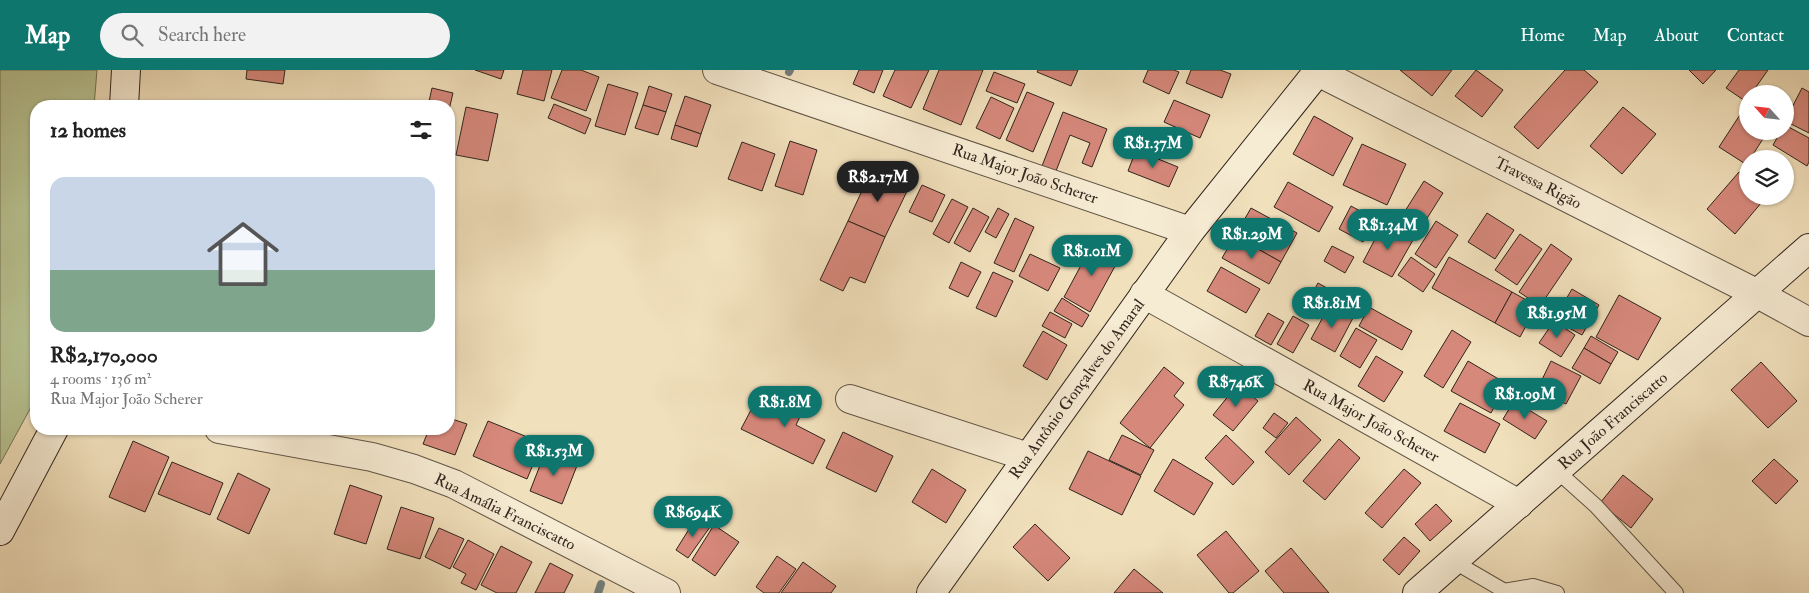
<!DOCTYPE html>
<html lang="en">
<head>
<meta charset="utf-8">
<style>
	:root { --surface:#fff; --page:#f2f2f2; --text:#222; --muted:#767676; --line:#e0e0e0; --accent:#0f766e }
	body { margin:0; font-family:"IM FELL Double Pica",serif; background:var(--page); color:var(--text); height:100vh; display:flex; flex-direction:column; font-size:19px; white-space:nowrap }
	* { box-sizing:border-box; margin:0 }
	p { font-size:16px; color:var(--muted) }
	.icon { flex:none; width:28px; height:28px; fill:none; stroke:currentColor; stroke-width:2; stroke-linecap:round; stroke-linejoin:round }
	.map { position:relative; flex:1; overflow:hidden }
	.details { position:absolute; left:30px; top:30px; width:425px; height:335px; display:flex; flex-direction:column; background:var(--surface); border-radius:20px; box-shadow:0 1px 4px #0004 }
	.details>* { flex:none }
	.needle { width:32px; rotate:297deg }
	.tools { position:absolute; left:1739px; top:15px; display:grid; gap:10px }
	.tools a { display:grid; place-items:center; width:55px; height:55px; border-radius:50%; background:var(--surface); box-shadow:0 1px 4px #0004; font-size:25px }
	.price { position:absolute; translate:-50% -42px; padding:0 11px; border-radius:18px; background:var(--accent); color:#fff; font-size:16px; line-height:32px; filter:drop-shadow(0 1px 2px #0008) }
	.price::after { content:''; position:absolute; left:50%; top:30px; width:15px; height:11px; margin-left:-8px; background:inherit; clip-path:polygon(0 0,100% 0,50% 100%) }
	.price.on { background:#222; color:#fff }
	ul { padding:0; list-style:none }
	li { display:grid; align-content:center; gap:10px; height:265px; padding:0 20px }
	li+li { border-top:1px solid var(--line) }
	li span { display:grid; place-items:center; height:155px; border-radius:15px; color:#555 }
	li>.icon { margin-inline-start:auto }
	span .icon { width:90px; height:90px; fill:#fffc; stroke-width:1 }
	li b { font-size:21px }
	h2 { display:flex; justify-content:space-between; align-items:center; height:60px; padding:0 20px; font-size:21px }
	header { display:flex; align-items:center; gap:30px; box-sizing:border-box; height:70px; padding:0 25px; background:var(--accent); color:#fff }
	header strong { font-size:24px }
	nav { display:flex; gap:28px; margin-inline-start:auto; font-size:18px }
	.search { width:350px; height:45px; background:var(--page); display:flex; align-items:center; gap:12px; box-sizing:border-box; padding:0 18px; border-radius:28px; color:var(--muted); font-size:19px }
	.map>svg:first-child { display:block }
</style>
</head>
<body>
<header>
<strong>Map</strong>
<div class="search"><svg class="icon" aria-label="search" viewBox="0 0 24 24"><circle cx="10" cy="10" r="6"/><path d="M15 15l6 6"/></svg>Search here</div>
<nav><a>Home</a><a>Map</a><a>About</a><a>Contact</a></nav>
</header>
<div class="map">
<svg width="1809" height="523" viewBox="0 0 1809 523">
	<rect width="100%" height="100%" fill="#f1e0bc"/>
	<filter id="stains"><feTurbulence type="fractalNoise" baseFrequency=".004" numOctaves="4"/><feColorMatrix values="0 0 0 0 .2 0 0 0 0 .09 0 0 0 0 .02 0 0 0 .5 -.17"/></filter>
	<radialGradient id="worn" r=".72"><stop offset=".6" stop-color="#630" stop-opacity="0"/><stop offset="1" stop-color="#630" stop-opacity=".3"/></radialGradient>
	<path fill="#b8c392" stroke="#747457" d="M0,0H97L94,36H36V328L0,394Z"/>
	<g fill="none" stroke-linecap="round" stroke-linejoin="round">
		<g stroke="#737e7b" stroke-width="8">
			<path d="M789,2L790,0"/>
			<path d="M598,523L601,514"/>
		</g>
	</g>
	<g fill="#d6887b" stroke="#30251c">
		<path d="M247,0H285L283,14L246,9Z"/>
		<path d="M475,0H504L501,9Z"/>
		<path d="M523,0H552L544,31L517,24Z"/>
		<path d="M562,0H581L599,7L586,41L551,28Z"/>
		<path d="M859,0H883L874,23L853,14Z"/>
		<path d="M895,0H929L911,38L883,26Z"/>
		<path d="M939,0H983L961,55L923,39Z"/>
		<path d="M1038,0H1078L1071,16L1037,2Z"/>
		<path d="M1148,0H1174L1179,2L1169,24L1143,12Z"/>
		<path d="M1191,0H1220L1231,4L1222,28L1186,13Z"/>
		<path d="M1400,0H1452L1432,26Z"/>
		<path d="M1476,0L1503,20L1482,47L1455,26Z"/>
		<path d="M1565,0H1584L1598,12L1538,79L1514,57Z"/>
		<path d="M1689,0H1716L1703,14Z"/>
		<path d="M1739,0H1768L1751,24H1748V28L1745,31L1726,18Z"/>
		<path d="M994,2L1025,14L1017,33L986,21Z"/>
		<path d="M608,14L638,23L625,65L595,56Z"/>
		<path d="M649,16L672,24L666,42L643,35Z"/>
		<path d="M432,18L453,23L449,40V36H428Z"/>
		<path d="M1802,18L1809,22V63L1785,51Z"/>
		<path d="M1027,22L1054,33L1033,82L1006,70Z"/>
		<path d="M685,26L711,35L701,64L675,55Z"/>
		<path d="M991,27L1014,38L1000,69L976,58Z"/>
		<path d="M1174,30L1210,45L1200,68L1164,52Z"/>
		<path d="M554,34L591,49L585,64L548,48Z"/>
		<path d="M1747,34L1748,61H1768L1750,89H1748L1747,95L1719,77Z"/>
		<path d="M643,35L666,42L658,65L635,58Z"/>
		<path d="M466,37L498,44L488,91L456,85Z"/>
		<path d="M1623,37L1656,64L1622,104L1590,76Z"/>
		<path d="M1063,42L1107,59L1092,97L1082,93L1090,73L1070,65L1056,101L1042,96Z"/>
		<path d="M1314,46L1353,68L1333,106L1293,84Z"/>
		<path d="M675,55L701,64L697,77L671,69Z"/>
		<path d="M1785,55L1809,68V92L1807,96L1773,75L1781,61H1785Z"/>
		<path d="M790,71L817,80L803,125L775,116Z"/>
		<path d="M742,72L775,84L762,121L728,109Z"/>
		<path d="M1362,74L1406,94L1387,135L1343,115Z"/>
		<path d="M1136,80L1178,97L1169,117L1128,101Z"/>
		<path d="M872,99L909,117L885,167L848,151Z"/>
		<path d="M1739,102L1748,109V126H1767L1735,164L1707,139Z"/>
		<path d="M1424,111L1443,123L1419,161L1400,149Z"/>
		<path d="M1288,112L1333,137L1319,162L1274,137Z"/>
		<path d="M922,115L945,125L932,152L909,142Z"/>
		<path d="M952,129L968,137L949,173L933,164Z"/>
		<path d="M1351,136L1375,149L1363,172L1339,159Z"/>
		<path d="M973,138L989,147L970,182L954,173Z"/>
		<path d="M998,138L1009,144L996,168L985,162Z"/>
		<path d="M1251,138L1297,163L1281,192L1235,166Z"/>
		<path d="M1487,143L1514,160L1495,189L1468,172Z"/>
		<path d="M1015,148L1034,157L1014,202L994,193Z"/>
		<path d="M848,151L885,167L865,213L850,207L843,221L820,210Z"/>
		<path d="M1436,151L1458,165L1436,198L1415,184Z"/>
		<path d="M1383,154L1413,170L1392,207L1363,192Z"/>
		<path d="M1520,164L1542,179L1517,215L1495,200Z"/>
		<path d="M1235,166L1281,192L1269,214L1222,188Z"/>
		<path d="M1093,173L1120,187L1090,242L1064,227Z"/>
		<path d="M1551,174L1572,189L1540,236L1519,222Z"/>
		<path d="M1332,176L1354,187L1345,203L1324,191Z"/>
		<path d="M1030,184L1060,198L1048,221L1019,206Z"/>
		<path d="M1411,187L1435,204L1423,222L1398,205Z"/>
		<path d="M1449,187L1512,222L1495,253L1432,218Z"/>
		<path d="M961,192L981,202L968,227L949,218Z"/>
		<path d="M1221,197L1260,219L1246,243L1207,221Z"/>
		<path d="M993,202L1013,211L996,247L976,238Z"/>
		<path d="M1318,213L1334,222L1318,249L1303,241Z"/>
		<path d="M1572,219L1599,235L1582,265L1554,250Z"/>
		<path d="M1512,222L1537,236L1520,267L1495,253Z"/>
		<path d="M1619,225L1661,248L1638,290L1596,267Z"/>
		<path d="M1062,228L1089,245L1082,257L1054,241Z"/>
		<path d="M1329,236L1353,248L1335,282L1311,269Z"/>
		<path d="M1369,237L1412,261L1402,280L1359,256Z"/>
		<path d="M1050,242L1072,254L1065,268L1042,256Z"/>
		<path d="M1268,243L1284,252L1271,275L1255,266Z"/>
		<path d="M1293,246L1309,255L1293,283L1277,274Z"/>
		<path d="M1554,251L1575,265L1561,287L1539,273Z"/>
		<path d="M1356,258L1377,270L1360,298L1340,286Z"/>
		<path d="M1452,260L1471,272L1443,318L1424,306Z"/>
		<path d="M1043,261L1067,275L1047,310L1023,296Z"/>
		<path d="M1591,266L1618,282L1611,294L1584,278Z"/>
		<path d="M1584,278L1611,294L1600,314L1572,298Z"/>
		<path d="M1376,286L1403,302L1384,332L1358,316Z"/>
		<path d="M1468,291L1507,314L1491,343L1451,321Z"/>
		<path d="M1551,291L1581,306L1566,334L1537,320Z"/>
		<path d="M1761,292L1797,331L1768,358L1731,320Z"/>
		<path d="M1164,297L1184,313L1174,326L1184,335L1150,378L1120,353Z"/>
		<path d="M1238,314L1258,331L1233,361L1213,345Z"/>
		<path d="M783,321L807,332L796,355L825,370L813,394L741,359L751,340L764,346L770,334L775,336Z"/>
		<path d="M1514,331L1547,351L1535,369L1503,349Z"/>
		<path d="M1460,333L1500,354L1485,383L1444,361Z"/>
		<path d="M1274,343L1288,353L1276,368L1263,358Z"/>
		<path d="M1296,347L1321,370L1289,405L1265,382Z"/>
		<path d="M449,348L467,354L455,385L423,374L429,359H449Z"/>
		<path d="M488,351L542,373L527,409L473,386Z"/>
		<path d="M843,362L893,386L876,422L826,398Z"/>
		<path d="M1122,365L1154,380L1141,405L1109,390Z"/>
		<path d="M1226,365L1254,392L1233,415L1205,388Z"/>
		<path d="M1339,369L1360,388L1325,430L1303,411Z"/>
		<path d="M133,371L169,387L145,442L109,427Z"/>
		<path d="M546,380L578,393L562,434L530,421Z"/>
		<path d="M1088,381L1141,406L1122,445L1069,419Z"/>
		<path d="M1173,389L1213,413L1194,445L1154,421Z"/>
		<path d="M1774,389L1798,411L1776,434L1752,411Z"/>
		<path d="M172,392L223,413L210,445L158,424Z"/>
		<path d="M932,399L966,420L946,453L912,432Z"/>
		<path d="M1404,399L1421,413L1382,458L1365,443Z"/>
		<path d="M238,403L270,419L249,464L217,449Z"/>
		<path d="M1623,405L1653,429L1631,458L1600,433Z"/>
		<path d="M350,415L382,426L366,474L334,464Z"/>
		<path d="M1436,434L1452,451L1430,471L1415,454Z"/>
		<path d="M401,437L434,448L420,489L387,479Z"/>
		<path d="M696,448L710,457L688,488L676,480Z"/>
		<path d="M1035,454L1070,488L1048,511L1013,477Z"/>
		<path d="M714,455L739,472L715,506L692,490Z"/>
		<path d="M439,458L464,469L450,499L425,487Z"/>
		<path d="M1226,461L1259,501L1233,523H1229L1197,485Z"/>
		<path d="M1404,467L1420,481L1399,505L1383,490Z"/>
		<path d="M468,470L494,484L476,520L461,513L466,504L453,497Z"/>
		<path d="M501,476L532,492L516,523H497L481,515Z"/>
		<path d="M1291,478L1329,523H1284L1265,501Z"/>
		<path d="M777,486L796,499L779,523H764L756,517Z"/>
		<path d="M803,492L836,516L831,523H781Z"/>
		<path d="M550,493L573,505L564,523H535Z"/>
		<path d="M1134,499L1163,523H1114Z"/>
	</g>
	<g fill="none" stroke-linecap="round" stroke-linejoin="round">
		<defs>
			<g id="lane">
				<path d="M1557,401L1596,436L1676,523"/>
				<path d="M1453,491L1508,523"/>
				<path d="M1504,521L1533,516L1557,523"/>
			</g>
			<g id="street">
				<path d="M717,0L1190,161"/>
				<path d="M1318,2L1758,224L1809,252"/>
				<path d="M1144,224L1519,434"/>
				<path d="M850,329L1028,387"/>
				<path d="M219,359L372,387L414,399L454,414L666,523"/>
			</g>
			<g id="secondary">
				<path d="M124,36L126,0"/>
				<path d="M0,461L54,359"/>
				<path d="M931,523L1190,161L1319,0"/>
				<path d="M1417,523L1809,178"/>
			</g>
		</defs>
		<use href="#lane" stroke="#605444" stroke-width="16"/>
		<use href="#street" stroke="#605444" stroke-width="30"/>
		<use href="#secondary" stroke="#30251c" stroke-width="30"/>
		<use href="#lane" stroke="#f6ebd3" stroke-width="14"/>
		<use href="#street" stroke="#f6ebd3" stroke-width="28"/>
		<use href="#secondary" stroke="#f6ebd3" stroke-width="28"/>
	</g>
	<g text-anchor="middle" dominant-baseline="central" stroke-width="5" stroke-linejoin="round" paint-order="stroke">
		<g font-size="16" fill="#30251c" stroke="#f6ebd3">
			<text transform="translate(1025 104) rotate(19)">Rua Major João Scherer</text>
			<text transform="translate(1538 113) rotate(27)">Travessa Rigão</text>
			<text transform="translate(1077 319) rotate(-54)">Rua Antônio Gonçalves do Amaral</text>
			<text transform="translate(1371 351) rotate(29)">Rua Major João Scherer</text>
			<text transform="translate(1613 351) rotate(-41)">Rua João Franciscatto</text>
			<text transform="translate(505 442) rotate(26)">Rua Amália Franciscatto</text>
		</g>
	</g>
	<rect width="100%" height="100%" filter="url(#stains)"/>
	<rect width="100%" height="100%" fill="url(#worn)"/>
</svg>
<div class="tools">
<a><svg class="needle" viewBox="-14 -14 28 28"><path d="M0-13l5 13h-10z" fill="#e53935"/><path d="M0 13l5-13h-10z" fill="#767676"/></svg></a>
<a><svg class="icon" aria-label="layers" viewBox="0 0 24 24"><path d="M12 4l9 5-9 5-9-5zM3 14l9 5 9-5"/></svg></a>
</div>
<b class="price" style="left:1153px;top:99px">R$1.37M</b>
<b class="price on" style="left:878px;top:133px">R$2.17M</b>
<b class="price" style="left:1388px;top:181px">R$1.34M</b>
<b class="price" style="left:1252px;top:190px">R$1.29M</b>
<b class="price" style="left:1092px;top:207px">R$1.01M</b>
<b class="price" style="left:1332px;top:259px">R$1.81M</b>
<b class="price" style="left:1557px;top:269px">R$1.95M</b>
<b class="price" style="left:1236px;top:338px">R$746K</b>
<b class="price" style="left:1525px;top:350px">R$1.09M</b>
<b class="price" style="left:785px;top:358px">R$1.8M</b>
<b class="price" style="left:554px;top:407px">R$1.53M</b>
<b class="price" style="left:693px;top:468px">R$694K</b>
<section class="details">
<h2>12 homes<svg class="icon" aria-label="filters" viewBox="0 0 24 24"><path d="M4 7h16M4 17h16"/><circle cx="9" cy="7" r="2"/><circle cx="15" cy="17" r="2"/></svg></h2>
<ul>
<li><span style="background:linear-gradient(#c9d6e8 60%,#7fa58c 0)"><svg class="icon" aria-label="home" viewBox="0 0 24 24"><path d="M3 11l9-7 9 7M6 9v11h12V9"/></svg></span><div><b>R$2,170,000</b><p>4 rooms · 136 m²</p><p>Rua Major João Scherer</p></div></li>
</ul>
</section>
</div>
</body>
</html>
